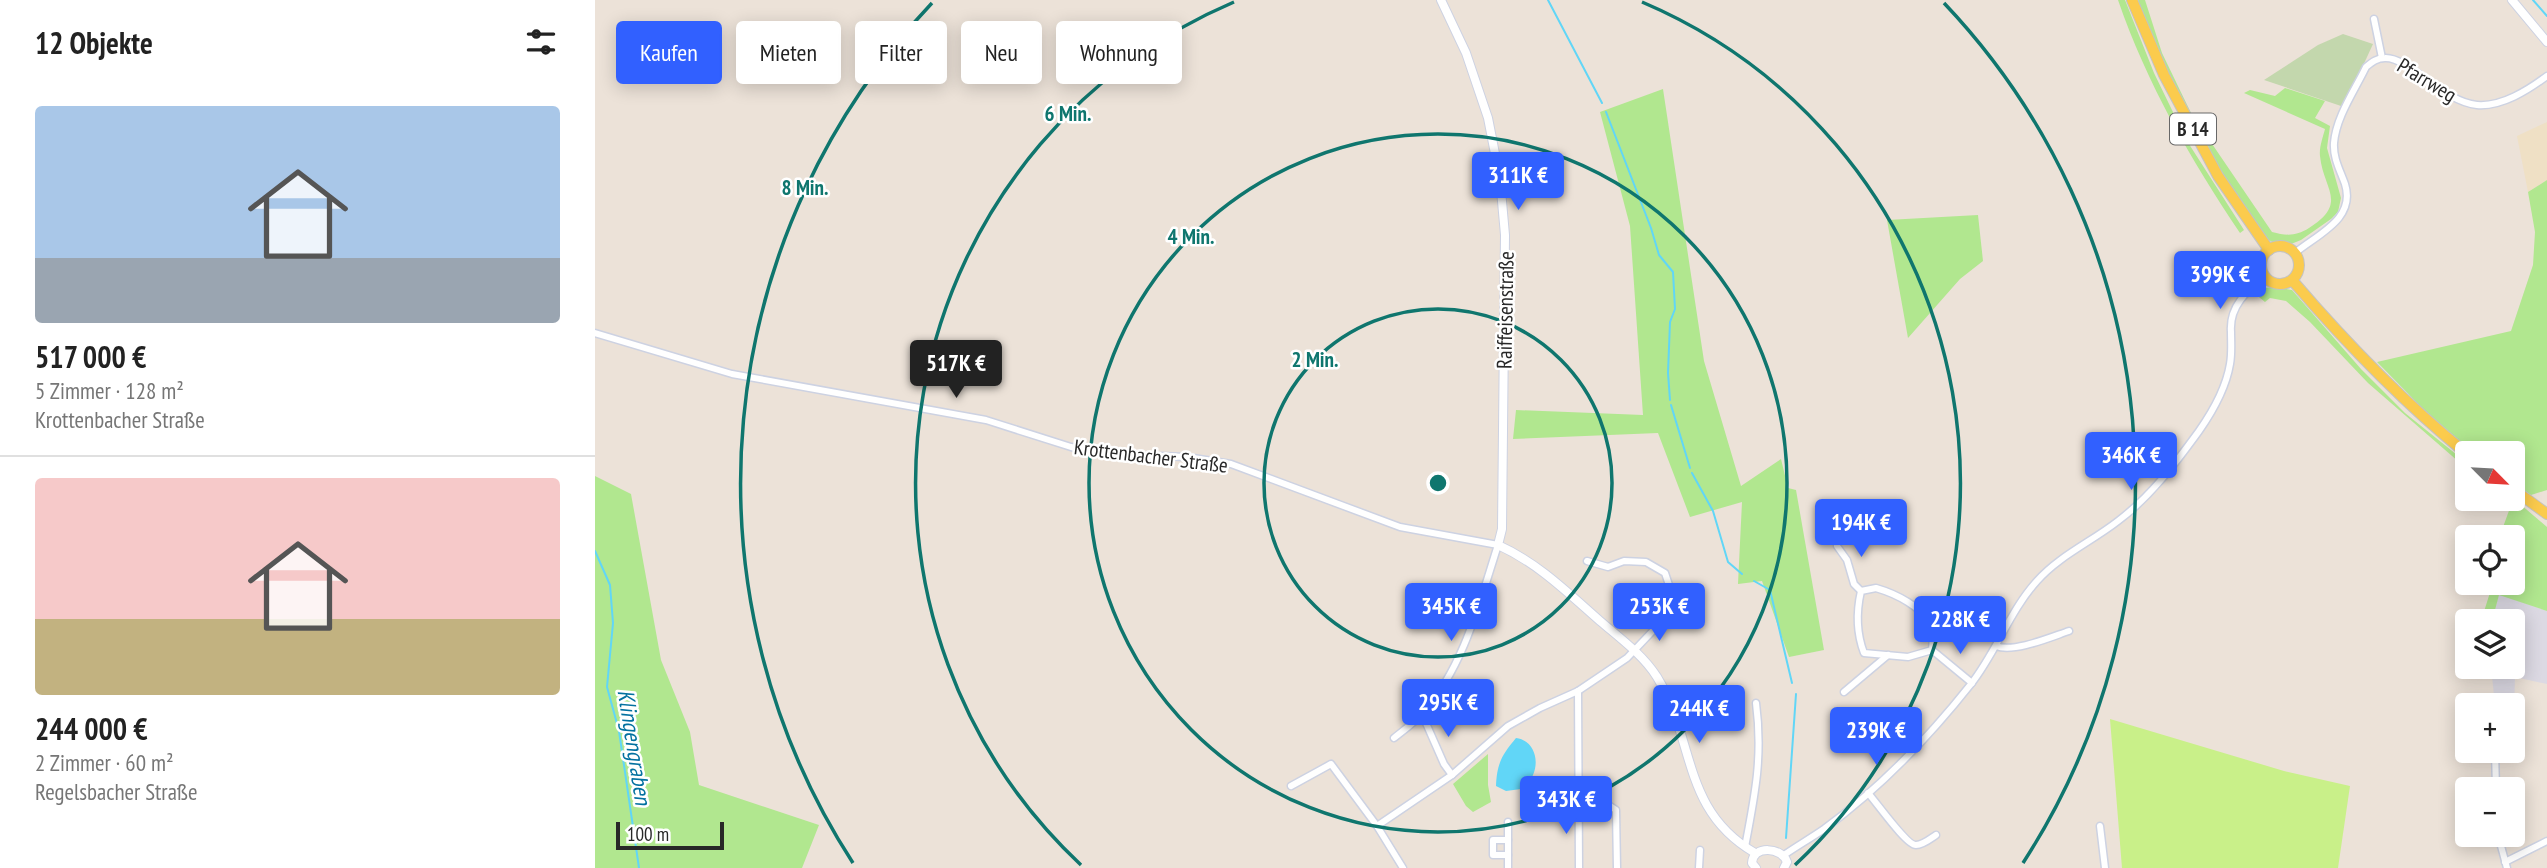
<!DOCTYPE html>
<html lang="de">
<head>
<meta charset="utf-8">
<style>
	:root { --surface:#fff; --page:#f2f2f2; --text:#222; --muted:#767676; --line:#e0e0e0; --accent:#3160ff }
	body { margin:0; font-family:"PT Sans Narrow",sans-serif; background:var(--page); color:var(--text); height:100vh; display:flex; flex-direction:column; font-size:26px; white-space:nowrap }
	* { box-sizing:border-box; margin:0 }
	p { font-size:23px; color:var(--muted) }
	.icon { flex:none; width:38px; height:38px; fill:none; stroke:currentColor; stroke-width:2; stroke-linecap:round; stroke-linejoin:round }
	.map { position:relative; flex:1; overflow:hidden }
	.details { display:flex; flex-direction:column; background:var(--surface); width:595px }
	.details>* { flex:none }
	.top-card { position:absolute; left:21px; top:21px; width:665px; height:63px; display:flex; gap:14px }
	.needle { width:46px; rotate:114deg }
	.fabs { position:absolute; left:1860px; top:441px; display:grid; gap:14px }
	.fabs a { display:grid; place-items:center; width:70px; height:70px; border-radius:7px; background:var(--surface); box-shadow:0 4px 18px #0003; font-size:35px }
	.scale { position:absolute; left:21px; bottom:18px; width:108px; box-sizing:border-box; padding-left:7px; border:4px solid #282828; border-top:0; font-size:19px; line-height:24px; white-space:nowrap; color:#282828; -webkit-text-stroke:5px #fff; paint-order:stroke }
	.price { position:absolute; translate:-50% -60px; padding:0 16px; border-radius:7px; background:var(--accent); color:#fff; font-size:23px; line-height:46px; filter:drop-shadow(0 2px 4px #0008) }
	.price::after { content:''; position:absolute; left:50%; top:42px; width:21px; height:16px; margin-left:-10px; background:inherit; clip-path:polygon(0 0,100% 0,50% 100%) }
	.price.on { background:#222; color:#fff }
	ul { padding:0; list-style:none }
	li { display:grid; align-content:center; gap:14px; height:371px; padding:0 35px }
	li+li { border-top:2px solid var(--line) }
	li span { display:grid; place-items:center; height:217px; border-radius:7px; color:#555 }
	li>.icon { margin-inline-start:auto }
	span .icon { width:126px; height:126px; fill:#fffc; stroke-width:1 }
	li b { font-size:30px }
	h2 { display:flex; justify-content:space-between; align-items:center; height:84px; padding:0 35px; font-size:30px }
	.chip { padding:0 24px; border-radius:7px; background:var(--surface); box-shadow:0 4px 18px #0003; font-size:24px; line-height:63px }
	.chip.on { background:var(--accent); color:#fff }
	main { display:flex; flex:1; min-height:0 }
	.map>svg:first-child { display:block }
</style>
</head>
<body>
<main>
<section class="details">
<h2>12 Objekte<svg class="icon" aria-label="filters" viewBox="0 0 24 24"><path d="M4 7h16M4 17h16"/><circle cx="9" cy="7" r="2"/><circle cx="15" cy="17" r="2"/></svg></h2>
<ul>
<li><span style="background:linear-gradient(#a9c7e8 70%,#9aa5b1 0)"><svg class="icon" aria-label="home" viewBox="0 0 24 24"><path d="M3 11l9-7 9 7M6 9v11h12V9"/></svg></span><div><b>517 000 €</b><p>5 Zimmer · 128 m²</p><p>Krottenbacher Straße</p></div></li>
<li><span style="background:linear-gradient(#f6c9c9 65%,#c2b280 0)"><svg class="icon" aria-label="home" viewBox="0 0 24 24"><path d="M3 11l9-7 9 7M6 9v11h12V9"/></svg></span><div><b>244 000 €</b><p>2 Zimmer · 60 m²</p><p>Regelsbacher Straße</p></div></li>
</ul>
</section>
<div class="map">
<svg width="1952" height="868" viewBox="0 0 1952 868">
	<rect width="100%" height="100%" fill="#ece2d8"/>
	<path fill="#dcd9e3" d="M1904,594L1952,611V684L1920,677L1918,739V705H1900L1896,667H1918V621H1897Z"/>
	<path fill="#efe0c5" d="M1952,122V180L1933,192L1922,136Z"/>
	<g fill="#b1e78f">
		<path d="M1523,0H1530L1559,73L1592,141L1649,230L1645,233C1596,160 1552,84 1523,0Z"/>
		<path d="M1543,0H1550L1567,53L1596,113L1677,232C1692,236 1701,236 1714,228C1754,203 1728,189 1725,156C1724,147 1728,137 1730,129L1649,93L1655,90L1680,96L1690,88L1730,101L1720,118L1735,126L1732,148L1746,198L1743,212L1736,219L1706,240L1696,244H1681L1672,239L1631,183L1567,69Z"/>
		<path d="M1068,89L1109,361L1146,486L1186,459L1193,488L1201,490L1229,650L1194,657L1167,581L1143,584L1147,502L1095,517L1063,433L918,439L921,410L1048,415L1035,226L1005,112Z"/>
		<path d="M1952,180V490L1936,495L1918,482V453H1879L1840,421L1782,362L1916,331L1938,265L1940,232L1933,192Z"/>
		<path d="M1383,215L1388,261L1365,279L1313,338L1292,220Z"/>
		<path d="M1680,287L1697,290L1766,369L1810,413L1872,463V469L1773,383L1715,322L1691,301L1675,298L1670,302L1659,293L1668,288Z"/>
		<path d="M0,476L36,494L66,660L95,732L104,785L224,825L207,868H0Z"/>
		<path d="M1918,498L1952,527V611L1904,595L1897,621H1886L1898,583H1918V537H1907L1908,527L1915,508L1910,499Z"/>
		<path d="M893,754V785L896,802L878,812L871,806L858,784Z"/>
	</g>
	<path fill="#c3d7ad" d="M1748,34L1778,44L1749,107L1669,80L1723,45Z"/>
	<path fill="#c9f089" d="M1515,719L1689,771L1755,786L1743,868H1527Z"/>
	<path fill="#61d6f7" d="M921,738C938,740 945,759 938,775C936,780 930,785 926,789L911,791L901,786C902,763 907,755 921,738Z"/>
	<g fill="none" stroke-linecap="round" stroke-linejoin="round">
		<g stroke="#61d6f7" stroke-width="2">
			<path d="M953,0L1007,103"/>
			<path d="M1938,0L1952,16"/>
			<path d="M1011,112L1056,228L1064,255L1078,272L1080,309L1075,322L1073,373L1075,400"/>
			<path d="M1076,405L1095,468"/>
			<path d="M1097,473L1118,511L1133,562L1147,574"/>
			<path d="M0,551L15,585L18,623L12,687L24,731L44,868"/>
			<path d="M1159,581L1175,590L1197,683"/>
			<path d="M1191,838L1201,694"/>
		</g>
		<defs>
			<g id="minor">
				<path d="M1779,19L1787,58"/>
				<path d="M1700,253C1723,234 1761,219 1750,184C1745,170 1738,158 1739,143C1741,117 1760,90 1771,67C1777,62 1782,58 1790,58C1814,57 1848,102 1882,105C1907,107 1933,90 1952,76"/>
				<path d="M0,333L137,374L391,420L476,447L512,454L592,457L636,464L805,527L903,545C884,604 869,666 828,713C820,722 809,730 799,738"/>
				<path d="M1242,546L1252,560L1259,584L1266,591"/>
				<path d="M1281,588C1305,595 1322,606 1339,624L1337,650L1313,657L1269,653C1261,632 1261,613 1266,591Z"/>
				<path d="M1401,646C1419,653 1456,637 1474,631"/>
				<path d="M1337,650L1377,683"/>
				<path d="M983,691L984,868"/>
				<path d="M1249,692L1293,655"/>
				<path d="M827,714L849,764L857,775"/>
				<path d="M1900,751L1901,789"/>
				<path d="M696,786L736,764L782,826L808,868"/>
				<path d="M1273,793C1282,803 1312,846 1321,845C1328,845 1335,839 1341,835"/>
				<path d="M985,804H1012L1021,810L1022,868"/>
				<path d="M913,822V868"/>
				<path d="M782,826L857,775L913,726L945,708L983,691L1032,658L1070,618L1075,606V588L1070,573L1051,562L1029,561L1013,567L992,561"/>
				<path d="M1505,826L1510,868"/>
				<path d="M1903,835L1912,868"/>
				<path d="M913,840H898V855H913"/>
				<path d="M1150,847C1160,795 1168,756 1161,703"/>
				<path d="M1189,855C1202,846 1216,838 1229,829C1284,789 1334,737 1376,684C1402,651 1414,612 1442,581C1464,556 1496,542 1523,521C1555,497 1580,464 1604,431C1618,411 1631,388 1635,364C1637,353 1636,343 1636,332C1634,306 1652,291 1670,276"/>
				<path d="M1910,862L1952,841"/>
				<path d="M1104,868L1105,850"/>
			</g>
			<g id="tertiary">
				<path d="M846,0L871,53L893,118L905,179L910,235L907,529L903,545C943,563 973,593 1005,621C1025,638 1048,655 1062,677C1101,741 1086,810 1160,853"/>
				<path d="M1917,0L1952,42"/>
				<path d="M1161,868L1157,863C1158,845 1187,847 1192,862L1189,868"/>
			</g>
			<g id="primary">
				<path d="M1537,0L1569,75L1623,176L1674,250"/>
				<circle cx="1685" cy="265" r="19"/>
				<path d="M1697,280C1751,343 1808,402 1872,454"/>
				<path d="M1918,489L1952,514"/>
			</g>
		</defs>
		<use href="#minor" stroke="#cdd2e2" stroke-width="9"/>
		<use href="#tertiary" stroke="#cdd2e2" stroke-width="10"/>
		<use href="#primary" stroke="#c3c3c3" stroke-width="12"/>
		<use href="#minor" stroke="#fff" stroke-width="6"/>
		<use href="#tertiary" stroke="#fff" stroke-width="8"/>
		<use href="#primary" stroke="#fbcb4d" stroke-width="10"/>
	</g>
	<g fill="none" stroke="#0f766e" stroke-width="3.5">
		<circle cx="843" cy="483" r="174"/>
		<circle cx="843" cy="483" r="349"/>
		<path d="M486 865A523 523 0 0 1 639 2M1047 2A523 523 0 0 1 1200 865"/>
		<path d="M258 863A698 698 0 0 1 337 3M1349 3A698 698 0 0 1 1428 863"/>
	</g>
	<g text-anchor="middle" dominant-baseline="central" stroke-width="5" stroke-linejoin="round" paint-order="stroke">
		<rect fill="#fff" stroke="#686868" stroke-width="2" x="1575" y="113.5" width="46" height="31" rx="5"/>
		<g font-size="19" font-weight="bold" fill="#282828">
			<text x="1598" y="129">B 14</text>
		</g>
		<g font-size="21" fill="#282828" stroke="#fff">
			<text transform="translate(1832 80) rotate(31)">Pfarrweg</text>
			<text transform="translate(910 310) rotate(-89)">Raiffeisenstraße</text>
			<text transform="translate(556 456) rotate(7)">Krottenbacher Straße</text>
		</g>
		<g font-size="23" font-style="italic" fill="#0371a0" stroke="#fff">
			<text transform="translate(40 747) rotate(81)">Klingengraben</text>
		</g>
	</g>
	<circle cx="843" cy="483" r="10" fill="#0f766e" stroke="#fff" stroke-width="3.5"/>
	<g font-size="21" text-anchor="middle" font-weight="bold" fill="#0f766e" stroke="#fff" stroke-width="5" stroke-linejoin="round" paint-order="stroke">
		<text x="473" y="121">6 Min.</text>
		<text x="210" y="195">8 Min.</text>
		<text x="596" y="244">4 Min.</text>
		<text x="720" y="367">2 Min.</text>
	</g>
</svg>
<div class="fabs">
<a><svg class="needle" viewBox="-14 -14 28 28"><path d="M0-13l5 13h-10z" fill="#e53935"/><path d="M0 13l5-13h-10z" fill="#767676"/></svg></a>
<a><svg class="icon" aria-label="locate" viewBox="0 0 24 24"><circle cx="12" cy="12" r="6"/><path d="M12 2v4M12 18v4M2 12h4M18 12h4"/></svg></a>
<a><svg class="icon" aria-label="layers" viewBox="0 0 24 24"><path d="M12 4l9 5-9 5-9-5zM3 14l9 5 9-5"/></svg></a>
<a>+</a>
<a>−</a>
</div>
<div class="scale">100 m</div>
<b class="price" style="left:923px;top:212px">311K €</b>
<b class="price" style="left:1625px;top:311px">399K €</b>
<b class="price on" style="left:361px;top:400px">517K €</b>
<b class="price" style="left:1536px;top:492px">346K €</b>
<b class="price" style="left:1266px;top:559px">194K €</b>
<b class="price" style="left:856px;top:643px">345K €</b>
<b class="price" style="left:1064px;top:643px">253K €</b>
<b class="price" style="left:1365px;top:656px">228K €</b>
<b class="price" style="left:853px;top:739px">295K €</b>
<b class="price" style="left:1104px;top:745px">244K €</b>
<b class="price" style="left:1281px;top:767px">239K €</b>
<b class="price" style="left:971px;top:836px">343K €</b>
<div class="top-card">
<a class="chip on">Kaufen</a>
<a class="chip">Mieten</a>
<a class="chip">Filter</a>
<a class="chip">Neu</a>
<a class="chip">Wohnung</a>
</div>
</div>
</main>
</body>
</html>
